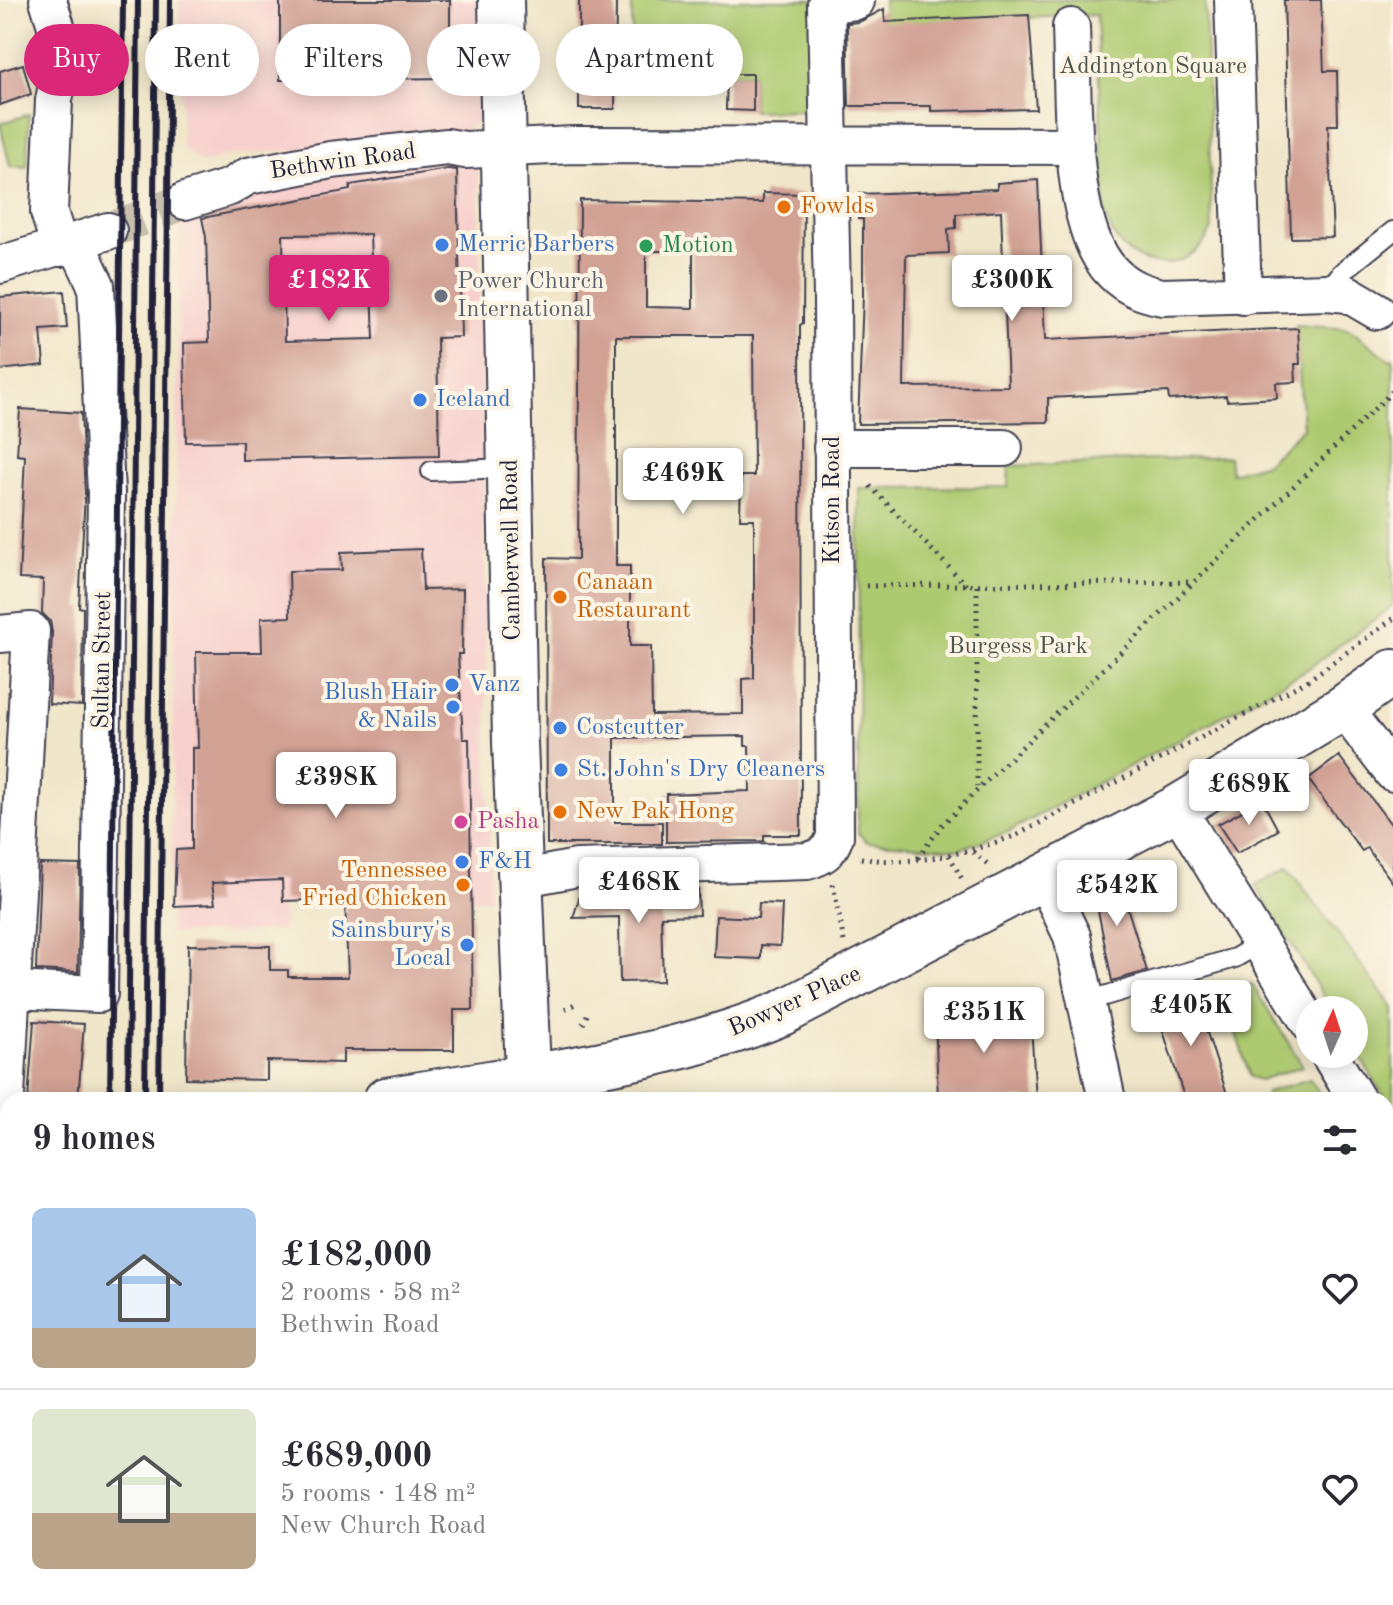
<!DOCTYPE html>
<html lang="en">
<head>
<meta charset="utf-8">
<style>
	:root { --surface:#fff; --page:#f2f2f3; --text:#2b2b33; --muted:#7c7c81; --line:#e1e1e2; --accent:#db2777 }
	body { margin:0; font-family:"Old Standard TT",serif; background:var(--page); color:var(--text); height:100vh; display:flex; flex-direction:column; font-size:30px; white-space:nowrap }
	* { box-sizing:border-box; margin:0 }
	p { font-size:26px; color:var(--muted) }
	.icon { flex:none; width:44px; height:44px; fill:none; stroke:currentColor; stroke-width:2; stroke-linecap:round; stroke-linejoin:round }
	.map { position:relative; flex:1; overflow:hidden }
	.details { position:absolute; left:0px; top:1092px; width:1394px; height:514px; display:flex; flex-direction:column; background:var(--surface); border-radius:24px 24px 0 0; box-shadow:0 4px 20px #0003 }
	.details>* { flex:none }
	.banner { position:absolute; left:24px; top:24px; width:800px; height:72px; display:flex; gap:16px }
	.needle { width:52px; rotate:3deg }
	.buttons { position:absolute; left:1296px; top:996px; display:grid; gap:16px }
	.buttons a { display:grid; place-items:center; width:72px; height:72px; border-radius:50%; background:var(--surface); box-shadow:0 4px 20px #0003; font-size:40px }
	.price { position:absolute; translate:-50% -68px; padding:0 18px; border-radius:8px; background:#fff; color:#222; font-size:26px; line-height:52px; filter:drop-shadow(0 2px 4px #0008) }
	.price::after { content:''; position:absolute; left:50%; top:48px; width:24px; height:18px; margin-left:-12px; background:inherit; clip-path:polygon(0 0,100% 0,50% 100%) }
	.price.current { background:var(--accent); color:#fff }
	ul { padding:0; list-style:none }
	li { display:flex; align-items:center; gap:24px; height:200px; padding:0 32px }
	li+li { border-top:2px solid var(--line) }
	li span { display:grid; place-items:center; flex:none; width:224px; height:160px; border-radius:12px; color:#555 }
	li>.icon { margin-inline-start:auto }
	span .icon { width:96px; height:96px; fill:#fffc; stroke-width:1 }
	li b { font-size:34px }
	h2 { display:flex; justify-content:space-between; align-items:center; height:96px; padding:0 32px; font-size:34px }
	.pill { padding:0 28px; border-radius:36px; background:var(--surface); box-shadow:0 4px 20px #0003; font-size:28px; line-height:72px }
	.pill.current { background:var(--accent); color:#fff }
	.map>svg:first-child { display:block }
</style>
</head>
<body>
<div class="map">
<svg width="1393" height="1605" viewBox="0 0 1393 1605">
	<rect width="100%" height="100%" fill="#fcf5e5"/>
	<filter id="ink" filterUnits="userSpaceOnUse"><feTurbulence type="fractalNoise" baseFrequency=".0125" numOctaves="2"/><feDisplacementMap in="SourceGraphic" scale="16" xChannelSelector="R" yChannelSelector="G"/><feConvolveMatrix kernelMatrix="1 2 1 2 8 2 1 2 1" color-interpolation-filters="sRGB"/></filter>
	<filter id="wash" filterUnits="userSpaceOnUse"><feTurbulence type="fractalNoise" baseFrequency=".006" numOctaves="4" result="noise"/><feDisplacementMap in="SourceGraphic" scale="32" xChannelSelector="R" yChannelSelector="G"/><feGaussianBlur stdDeviation="1.8" result="paint"/><feColorMatrix in="noise" values="0 0 0 0 0 0 0 0 0 0 0 0 0 0 0 0 0 1.4 0 .05"/><feComposite in="paint" operator="in"/></filter>
	<g filter="url(#wash)">
		<rect width="100%" height="100%" fill="#f0e6c9"/>
		<g fill="#f7d0cd">
			<path d="M180,0H485L481,120L453,138L224,156L202,164L182,147Z"/>
			<path d="M468,158L478,165L490,899L282,905L283,931L170,934L180,209L192,186Z"/>
			<rect x="580" y="1598" width="122" height="7"/>
		</g>
		<g fill="#aeca71" stroke="#687656" stroke-width="2">
			<path d="M632,0H814L813,110L753,111V74H679V46H632Z"/>
			<path d="M884,0H1205L1212,229C1187,283 1118,271 1105,213L1096,15L883,24Z"/>
			<path d="M29,114L27,167L10,166L0,124Z"/>
			<path d="M1296,325L1349,329L1390,360L1393,358V606L1302,673L1008,832L959,849L867,842L858,833L859,488L1008,487L1009,466L1229,457L1231,473L1266,463L1303,428Z"/>
			<path d="M1288,867L1393,1008V1111L1354,1047V1010H1332L1255,885Z"/>
			<path d="M1252,984L1303,1066L1260,1080L1250,1077L1225,999L1227,991Z"/>
			<path d="M1310,1079L1324,1100L1265,1098L1267,1092Z"/>
		</g>
		<g id="blocks">
			<g fill="#d1a194" fill-rule="evenodd">
				<path d="M280,0H450V78L280,80Z"/>
				<path d="M579,0H616L615,109H579Z"/>
				<path d="M1284,0H1321L1324,71H1337L1338,125H1328L1333,237L1291,238Z"/>
				<path d="M884,9L885,22L1029,15L1036,109L931,111V106H849L847,23L859,22Z"/>
				<path d="M23,64L31,94L0,105V71Z"/>
				<path d="M727,74H753V111L726,110Z"/>
				<path d="M448,169L457,170L461,337L437,338L439,456L242,460V441L186,442L184,343L209,342L206,237L202,218L350,190V185ZM370,234L374,339L285,341L283,235Z"/>
				<path d="M1038,180L1045,340L1298,328L1300,364H1295L1296,382L1276,383L1277,398L1227,401L1226,396L1169,400L1168,392L1048,398V422L858,424L863,296V219H858L859,194L997,189V183ZM1001,211L1008,386L904,387L906,255L949,253L948,229L956,228V214Z"/>
				<path d="M763,193L804,194L803,323L800,325L801,835H764V841L666,842V794L750,791L749,746H745V736L615,738V822H662V844H547L546,558L578,559L580,200L763,203ZM646,251H693V308L646,307ZM616,336H753L754,476H741L740,519H754V678L743,679V714L652,715L651,646H630V566H616Z"/>
				<path d="M64,291L67,328L41,330L44,365L0,370V297Z"/>
				<path d="M20,409L81,413L85,493L79,607L83,608L82,706L49,704L52,632L50,621L42,613L43,580L19,579L25,456L17,455Z"/>
				<path d="M421,549L423,590L463,589L462,654H458L463,739H469L473,1010H454V1050H343V1063L267,1061V1080L186,1078L188,945L270,946V970H288V977H348L345,899L283,901L282,880L212,883L215,904L174,906L176,850L192,849V748H198L196,652H262L261,618L290,617L289,571L342,570L341,552Z"/>
				<path d="M1339,756L1393,827V883L1367,848L1362,851L1308,779Z"/>
				<path d="M1262,800L1278,830L1237,853L1218,824Z"/>
				<path d="M40,864L80,865L78,972L36,970Z"/>
				<path d="M1115,868L1147,971L1112,981L1092,880Z"/>
				<path d="M698,890L699,915L661,916L663,981L620,982L619,917L573,918L581,892Z"/>
				<path d="M759,903L782,904L780,946L761,945V959L714,957L716,916L758,918Z"/>
				<path d="M1193,990L1229,1100H1185L1154,1002Z"/>
				<path d="M935,1010L1030,1012L1036,1099L938,1100Z"/>
				<path d="M34,1021L84,1024L78,1100H28Z"/>
			</g>
		</g>
	</g>
	<g filter="url(#ink)">
		<use href="#blocks" fill-opacity="0" stroke="#413f50" stroke-width="2"/>
		<g fill="none" stroke-linecap="round" stroke-linejoin="round">
			<path stroke="#c7bfad" stroke-width="36" stroke-dasharray="36 18" stroke-linecap="butt" d="M108,231L185,201"/>
			<defs>
				<g id="lane">
					<path d="M1327,292L1341,273L1393,231"/>
					<path d="M431,471L510,468"/>
					<path d="M1087,1001L1235,958L1259,944"/>
					<path d="M0,1354L8,1364"/>
					<path d="M0,1478H8"/>
					<path d="M6,1605L8,1585"/>
					<path d="M621,1605V1598"/>
					<path d="M748,1605V1598"/>
				</g>
				<g id="street">
					<path d="M48,0L64,52L54,100L49,212L60,248"/>
					<path d="M1233,0L1243,296"/>
					<path d="M1071,27C1074,90 1066,227 1113,273C1128,288 1143,293 1162,297L1327,292L1348,294L1377,311"/>
					<path d="M185,201L230,187L248,176L331,160L447,147L465,150L574,145L1076,146"/>
					<path d="M0,265L108,231"/>
					<path d="M832,448H1004"/>
					<path d="M0,634L31,631L3,1152"/>
					<path d="M1343,708L1393,773"/>
					<path d="M1177,808L1310,1024"/>
					<path d="M1044,878L1072,936L1107,1100"/>
					<path d="M519,879L577,868L807,861C822,857 830,852 835,836L832,297L826,4L856,1"/>
					<path d="M12,990L99,994L106,493L96,285L76,243"/>
					<path d="M1329,1054L1357,1100"/>
					<path d="M1386,1147L1393,1158"/>
					<path d="M885,1598L886,1605"/>
					<path d="M1187,1598L1188,1605"/>
					<path d="M68,1605V1598"/>
				</g>
				<g id="secondary">
					<path d="M386,1100C518,1076 657,1065 782,1013L1177,808L1343,708L1393,672"/>
					<path d="M0,1152L8,1151"/>
				</g>
				<g id="primary">
					<path d="M501,0L515,742L529,1100"/>
					<path d="M540,1605V1598"/>
				</g>
			</defs>
			<use href="#lane" stroke="#413f50" stroke-width="22"/>
			<use href="#street" stroke="#413f50" stroke-width="40"/>
			<use href="#secondary" stroke="#413f50" stroke-width="48"/>
			<use href="#primary" stroke="#413f50" stroke-width="48"/>
			<g stroke="#413f50" stroke-width="5" stroke-dasharray="2 6" stroke-linecap="butt">
				<path d="M870,486L966,585"/>
				<path d="M977,585V790"/>
				<path d="M866,586L1192,582"/>
				<path d="M973,852L990,866"/>
				<path d="M949,855L963,881"/>
				<path d="M861,858C913,867 968,853 1017,835L1307,681L1393,619"/>
				<path d="M918,858L941,826L998,770L1393,391"/>
				<path d="M833,884L844,941"/>
				<path d="M565,1009L577,1003"/>
				<path d="M583,1024L588,1013"/>
			</g>
			<use href="#lane" stroke="#fff" stroke-width="18"/>
			<use href="#street" stroke="#fff" stroke-width="36"/>
			<use href="#secondary" stroke="#fff" stroke-width="44"/>
			<use href="#primary" stroke="#fff" stroke-width="44"/>
			<g stroke="#22223b" stroke-width="6">
				<path d="M110,1100L123,0"/>
				<path d="M128,1100L138,0"/>
				<path d="M145,1100L156,0"/>
				<path d="M159,1100L170,0"/>
				<path d="M89,1605L90,1598"/>
				<path d="M102,1605L103,1598"/>
				<path d="M120,1605L121,1598"/>
				<path d="M135,1605L136,1598"/>
			</g>
		</g>
	</g>
	<g fill="#e8710a" stroke="#fcf5e5" stroke-width="3">
		<circle cx="784" cy="207" r="8"/>
		<circle cx="560" cy="597" r="8"/>
		<circle cx="560" cy="812" r="8"/>
		<circle cx="463" cy="885" r="8"/>
	</g>
	<g fill="#3f7fe0" stroke="#fcf5e5" stroke-width="3">
		<circle cx="442" cy="245" r="8"/>
		<circle cx="420" cy="400" r="8"/>
		<circle cx="452" cy="685" r="8"/>
		<circle cx="453" cy="707" r="8"/>
		<circle cx="560" cy="728" r="8"/>
		<circle cx="561" cy="770" r="8"/>
		<circle cx="462" cy="862" r="8"/>
		<circle cx="467" cy="945" r="8"/>
	</g>
	<circle fill="#2e9e5b" stroke="#fcf5e5" stroke-width="3" cx="646" cy="246" r="8"/>
	<circle fill="#6b7280" stroke="#fcf5e5" stroke-width="3" cx="441" cy="296" r="8"/>
	<circle fill="#d1479c" stroke="#fcf5e5" stroke-width="3" cx="461" cy="822" r="8"/>
	<g text-anchor="middle" dominant-baseline="central" stroke-width="8" stroke-linejoin="round" paint-order="stroke">
		<g font-size="24" fill="#4c544b" stroke="#fcf5e5">
			<text x="1153" y="67">Addington Square</text>
			<text x="1018" y="647">Burgess Park</text>
		</g>
		<g font-size="24" fill="#22223b" stroke="#fcf5e5">
			<text transform="translate(343 162) rotate(-8)">Bethwin Road</text>
			<text transform="translate(833 500) rotate(-90)">Kitson Road</text>
			<text transform="translate(512 550) rotate(-91)">Camberwell Road</text>
			<text transform="translate(103 660) rotate(-89)">Sultan Street</text>
			<text transform="translate(795 1002) rotate(-24)">Bowyer Place</text>
		</g>
		<g font-size="24" fill="#c56008" stroke="#fcf5e5" text-anchor="start">
			<text x="800" y="207">Fowlds</text>
			<text x="576" y="583">Canaan<tspan x="576" dy="28">Restaurant</tspan></text>
			<text x="576" y="812">New Pak Hong</text>
			<text x="447" y="871" text-anchor="end">Tennessee<tspan x="447" dy="28">Fried Chicken</tspan></text>
		</g>
		<g font-size="24" fill="#366cbe" stroke="#fcf5e5" text-anchor="start">
			<text x="458" y="245">Merric Barbers</text>
			<text x="436" y="400">Iceland</text>
			<text x="468" y="685">Vanz</text>
			<text x="437" y="693" text-anchor="end">Blush Hair<tspan x="437" dy="28">&amp; Nails</tspan></text>
			<text x="576" y="728">Costcutter</text>
			<text x="577" y="770">St. John's Dry Cleaners</text>
			<text x="478" y="862">F&amp;H</text>
			<text x="451" y="931" text-anchor="end">Sainsbury's<tspan x="451" dy="28">Local</tspan></text>
		</g>
		<g font-size="24" fill="#27864d" stroke="#fcf5e5" text-anchor="start">
			<text x="662" y="246">Motion</text>
		</g>
		<g font-size="24" fill="#5b616d" stroke="#fcf5e5" text-anchor="start">
			<text x="457" y="282">Power Church<tspan x="457" dy="28">International</tspan></text>
		</g>
		<g font-size="24" fill="#b23c85" stroke="#fcf5e5" text-anchor="start">
			<text x="477" y="822">Pasha</text>
		</g>
	</g>
</svg>
<div class="buttons">
<a><svg class="needle" viewBox="-14 -14 28 28"><path d="M0-13l5 13h-10z" fill="#e53935"/><path d="M0 13l5-13h-10z" fill="#7c7c81"/></svg></a>
</div>
<b class="price current" style="left:329px;top:323px">£182K</b>
<b class="price" style="left:1012px;top:323px">£300K</b>
<b class="price" style="left:683px;top:516px">£469K</b>
<b class="price" style="left:336px;top:820px">£398K</b>
<b class="price" style="left:1249px;top:827px">£689K</b>
<b class="price" style="left:639px;top:925px">£468K</b>
<b class="price" style="left:1117px;top:928px">£542K</b>
<b class="price" style="left:1191px;top:1048px">£405K</b>
<b class="price" style="left:984px;top:1055px">£351K</b>
<div class="banner">
<a class="pill current">Buy</a>
<a class="pill">Rent</a>
<a class="pill">Filters</a>
<a class="pill">New</a>
<a class="pill">Apartment</a>
</div>
<section class="details">
<h2>9 homes<svg class="icon" aria-label="filters" viewBox="0 0 24 24"><path d="M4 7h16M4 17h16"/><circle cx="9" cy="7" r="2"/><circle cx="15" cy="17" r="2"/></svg></h2>
<ul>
<li><span style="background:linear-gradient(#a9c7e8 75%,#b9a48a 0)"><svg class="icon" aria-label="home" viewBox="0 0 24 24"><path d="M3 11l9-7 9 7M6 9v11h12V9"/></svg></span><div><b>£182,000</b><p>2 rooms · 58 m²</p><p>Bethwin Road</p></div><svg class="icon" aria-label="heart" viewBox="0 0 24 24"><path d="M12 20l-8-8c-3-5 5-10 8-4 3-6 11-1 8 4z"/></svg></li>
<li><span style="background:linear-gradient(#dfe7d0 65%,#b9a48a 0)"><svg class="icon" aria-label="home" viewBox="0 0 24 24"><path d="M3 11l9-7 9 7M6 9v11h12V9"/></svg></span><div><b>£689,000</b><p>5 rooms · 148 m²</p><p>New Church Road</p></div><svg class="icon" aria-label="heart" viewBox="0 0 24 24"><path d="M12 20l-8-8c-3-5 5-10 8-4 3-6 11-1 8 4z"/></svg></li>
</ul>
</section>
</div>
</body>
</html>
